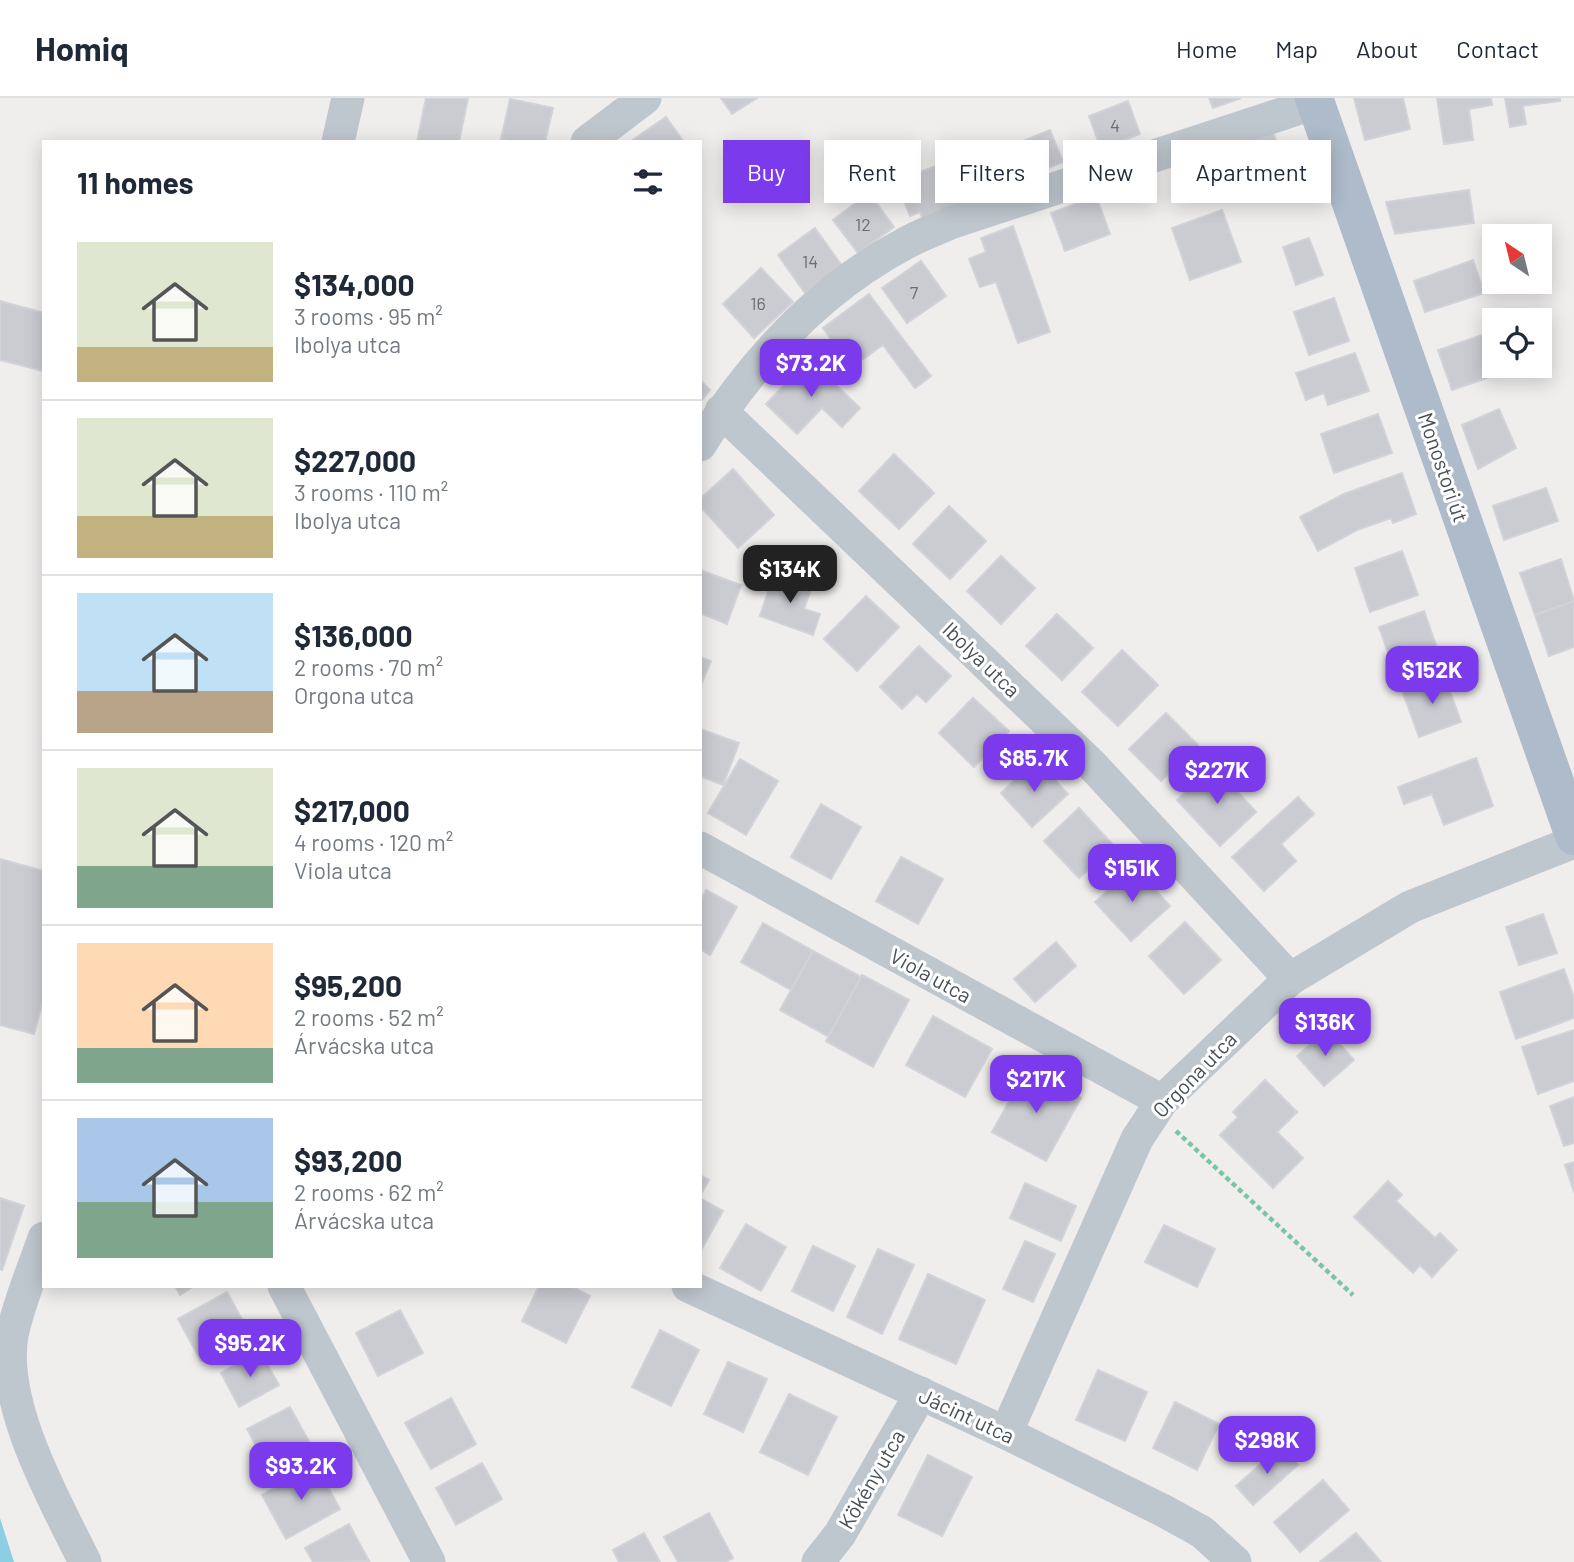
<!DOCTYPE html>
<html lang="en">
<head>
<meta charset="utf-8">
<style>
	:root { --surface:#fff; --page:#f2f2f3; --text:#1f2937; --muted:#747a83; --line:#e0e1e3; --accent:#7c3aed }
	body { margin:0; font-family:Barlow,sans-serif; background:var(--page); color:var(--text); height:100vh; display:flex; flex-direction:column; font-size:26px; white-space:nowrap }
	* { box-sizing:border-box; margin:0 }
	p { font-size:23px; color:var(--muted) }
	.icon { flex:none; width:38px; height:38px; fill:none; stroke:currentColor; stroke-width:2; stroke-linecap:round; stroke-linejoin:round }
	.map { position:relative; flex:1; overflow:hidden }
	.sheet { position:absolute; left:42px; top:42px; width:660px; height:1148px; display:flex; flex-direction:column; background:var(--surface); border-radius:0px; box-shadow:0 4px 18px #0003 }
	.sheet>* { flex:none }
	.top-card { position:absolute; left:723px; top:42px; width:665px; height:63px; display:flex; gap:14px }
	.needle { width:46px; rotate:325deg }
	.controls { position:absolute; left:1482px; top:126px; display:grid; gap:14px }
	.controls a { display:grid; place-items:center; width:70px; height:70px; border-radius:0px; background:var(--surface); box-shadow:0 4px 18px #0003; font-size:35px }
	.price { position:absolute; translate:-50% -60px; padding:0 16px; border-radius:14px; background:var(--accent); color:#fff; font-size:23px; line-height:46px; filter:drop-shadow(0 2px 4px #0008) }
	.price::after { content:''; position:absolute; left:50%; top:42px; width:21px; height:16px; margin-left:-10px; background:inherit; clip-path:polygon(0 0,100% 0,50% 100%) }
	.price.on { background:#222; color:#fff }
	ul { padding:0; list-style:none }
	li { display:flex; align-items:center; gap:21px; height:175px; padding:0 35px }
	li+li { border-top:2px solid var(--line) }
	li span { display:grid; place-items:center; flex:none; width:196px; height:140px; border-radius:0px; color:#555 }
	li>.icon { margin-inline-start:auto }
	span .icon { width:84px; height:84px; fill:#fffc; stroke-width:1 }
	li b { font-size:30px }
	h2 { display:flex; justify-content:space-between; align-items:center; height:84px; padding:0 35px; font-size:30px }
	.tag { padding:0 24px; border-radius:0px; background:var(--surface); box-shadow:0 4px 18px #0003; font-size:24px; line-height:63px }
	.tag.on { background:var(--accent); color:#fff }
	header { display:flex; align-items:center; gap:42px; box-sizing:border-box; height:98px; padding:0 35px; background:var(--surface); border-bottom:2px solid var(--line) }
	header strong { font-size:33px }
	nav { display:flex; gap:38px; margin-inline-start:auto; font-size:24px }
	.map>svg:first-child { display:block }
</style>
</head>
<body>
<header>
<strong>Homiq</strong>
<nav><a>Home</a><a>Map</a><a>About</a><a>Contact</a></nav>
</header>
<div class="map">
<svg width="1574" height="1464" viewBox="0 0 1574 1464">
	<rect width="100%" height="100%" fill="#f0eded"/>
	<path fill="#8ecee5" d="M0,1420L14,1464H0Z"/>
	<g fill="#caccd2" stroke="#d1d3d8" stroke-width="2">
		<path d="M426,0H468L459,44H417Z"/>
		<path d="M721,0H757L732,16Z"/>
		<path d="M1209,0H1241L1213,10Z"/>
		<path d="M1354,0H1403L1410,31L1365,42Z"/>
		<path d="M1437,0H1491L1492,7L1469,11L1473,42L1444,46Z"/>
		<path d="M1505,0H1560V3L1523,8L1526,26L1510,29Z"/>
		<path d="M510,1L553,10L545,44H513L501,41Z"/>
		<path d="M1128,3L1140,36L1101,51L1089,18Z"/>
		<path d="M666,19L684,44H630Z"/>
		<path d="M1272,31L1290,82L1243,99L1225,48Z"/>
		<path d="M1050,32L1063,64L1023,80L1011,48Z"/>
		<path d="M995,45L1011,85L962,104L947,64Z"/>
		<path d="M947,64L962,104L922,120L920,114L910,118L900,93L910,89L906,79Z"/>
		<path d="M1469,92L1474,125L1395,136L1386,104Z"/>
		<path d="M869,95L894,129L858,155L833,122Z"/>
		<path d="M1096,98L1110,136L1065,153L1051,115Z"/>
		<path d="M1222,112L1241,164L1190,182L1172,130Z"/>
		<path d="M1013,128L1050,234L1018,245L996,184L980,189L969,161L986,154L981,140Z"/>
		<path d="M815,130L842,168L805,195L778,157Z"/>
		<path d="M1309,140L1323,177L1296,187L1283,149Z"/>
		<path d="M1473,162L1484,195L1425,214L1414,183Z"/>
		<path d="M921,163L946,198L907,225L882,190Z"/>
		<path d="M761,170L793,204L754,240L723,206Z"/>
		<path d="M869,196L931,278L915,290L883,247L863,261L852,246L840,254L823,230Z"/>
		<path d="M1334,200L1349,243L1309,257L1294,214Z"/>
		<path d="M0,203L44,215L43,273L0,262Z"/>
		<path d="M1488,235L1494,255V268H1499L1501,275L1452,292L1438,252Z"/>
		<path d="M1355,255L1369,293L1328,307L1324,295L1306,302L1296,275Z"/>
		<path d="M809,261L860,310L842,329L822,310L797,336L766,306Z"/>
		<path d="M700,282L710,292L700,304Z"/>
		<path d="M1499,311L1516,350L1478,371L1462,327Z"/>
		<path d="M1378,316L1392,355L1334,375L1321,336Z"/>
		<path d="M894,356L934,395L899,431L859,393Z"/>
		<path d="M733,371L774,417L738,450L700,408V401Z"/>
		<path d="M1402,375L1416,416L1393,425L1391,420L1357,432L1318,453L1300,419L1344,396Z"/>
		<path d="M1546,390L1558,423L1504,442L1493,408Z"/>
		<path d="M949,408L986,443L950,481L913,446Z"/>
		<path d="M1402,453L1418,497L1370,514L1355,470Z"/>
		<path d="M1001,458L1035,490L1001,526L967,493Z"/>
		<path d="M1561,461L1574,503L1535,517L1520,475Z"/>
		<path d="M700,472L741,487L727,526L700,515Z"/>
		<path d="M774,475L812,488L804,511L820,516L813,537L760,518Z"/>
		<path d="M866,498L899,529L857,573L824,541Z"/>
		<path d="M1574,503V549L1549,558L1535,517Z"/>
		<path d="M1424,513L1441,561L1396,577L1379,529Z"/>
		<path d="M1057,516L1093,550L1062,582L1026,548Z"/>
		<path d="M919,548L951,578L926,604L917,596L902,611L880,589Z"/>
		<path d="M1122,552L1158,587L1118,628L1082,594Z"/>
		<path d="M700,559L711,563L700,589Z"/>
		<path d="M1444,577L1461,624L1419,639L1402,592Z"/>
		<path d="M973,600L1009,633L974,669L939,635Z"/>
		<path d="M1166,615L1198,647L1161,683L1129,651Z"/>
		<path d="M700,631L739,645L723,687L700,678Z"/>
		<path d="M1476,660L1493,708L1444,727L1432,696L1404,706L1398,689Z"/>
		<path d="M740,661L778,683L746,737L708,715Z"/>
		<path d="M1036,662L1068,696L1032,729L1001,695Z"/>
		<path d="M1214,668L1256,714L1220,748L1177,702Z"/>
		<path d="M1298,699L1314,716L1281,746L1296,763L1264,793L1232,759Z"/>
		<path d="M821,706L861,729L831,781L791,759Z"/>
		<path d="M1079,710L1114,748L1079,780L1044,743Z"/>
		<path d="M901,759L943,781L918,826L876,803Z"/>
		<path d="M0,761L44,773V899L34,936L0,927Z"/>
		<path d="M1134,769L1170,808L1131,843L1095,804Z"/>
		<path d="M706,792L737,809L710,857L700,851V804Z"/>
		<path d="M1543,816L1557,855L1519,867L1506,829Z"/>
		<path d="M1185,824L1221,862L1184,896L1149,858Z"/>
		<path d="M763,825L813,853L791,892L741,864Z"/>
		<path d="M1056,844L1076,868L1035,904L1014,881Z"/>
		<path d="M813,853L861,879L829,939L780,912Z"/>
		<path d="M1564,871L1574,900V920L1516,941L1500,894Z"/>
		<path d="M862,877L909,902L873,969L826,943Z"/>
		<path d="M933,918L992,951L965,999L906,967Z"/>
		<path d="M1327,932L1354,962L1324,988L1297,958Z"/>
		<path d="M1574,932V983L1538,996L1522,949Z"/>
		<path d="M1027,971L1081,1000L1046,1063L992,1034Z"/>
		<path d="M1265,982L1297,1014L1277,1034L1303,1060L1273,1090L1220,1037L1238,1019L1233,1014Z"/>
		<path d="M1574,999V1045L1564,1048L1550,1008Z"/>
		<path d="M1574,1064V1094L1565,1067Z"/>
		<path d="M700,1077L709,1082L700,1098Z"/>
		<path d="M1388,1083L1402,1097L1396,1103L1435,1140L1440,1135L1457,1152L1432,1179L1420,1167L1413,1175L1354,1119Z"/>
		<path d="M1025,1085L1076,1108L1061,1143L1010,1120Z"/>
		<path d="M0,1100L24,1108L2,1172L0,1171Z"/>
		<path d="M700,1100L723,1113L700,1154Z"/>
		<path d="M746,1126L786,1149L761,1193L720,1170Z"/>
		<path d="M1164,1127L1215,1151L1197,1189L1145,1164Z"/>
		<path d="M1025,1143L1055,1156L1033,1204L1003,1191Z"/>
		<path d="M813,1148L855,1168L833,1213L792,1193Z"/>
		<path d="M878,1151L914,1167L882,1236L847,1219Z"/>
		<path d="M928,1176L985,1202L956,1266L899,1241Z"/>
		<path d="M175,1188H194L180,1197Z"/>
		<path d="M539,1188H571L590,1198L566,1245L522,1223Z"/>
		<path d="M227,1194L250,1236L201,1263L178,1221Z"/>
		<path d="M400,1212L423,1255L378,1278L356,1235Z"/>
		<path d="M660,1232L699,1252L671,1308L632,1289Z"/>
		<path d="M260,1253L279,1287L239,1309L221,1275Z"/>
		<path d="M728,1264L767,1281L743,1334L704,1316Z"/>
		<path d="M1098,1272L1147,1294L1125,1343L1076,1322Z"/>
		<path d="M789,1296L837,1319L808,1377L760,1354Z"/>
		<path d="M451,1300L476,1346L431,1371L405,1325Z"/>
		<path d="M1175,1304L1219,1326L1197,1372L1153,1350Z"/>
		<path d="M290,1309L312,1349L269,1372L247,1331Z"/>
		<path d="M1281,1348L1298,1367L1253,1407L1236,1388Z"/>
		<path d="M928,1357L972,1379L942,1438L898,1417Z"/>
		<path d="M482,1365L502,1401L456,1427L436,1390Z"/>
		<path d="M316,1367L340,1411L286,1441L262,1397Z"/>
		<path d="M1323,1382L1349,1412L1300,1454L1274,1424Z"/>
		<path d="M709,1415L733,1460L725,1464H678L664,1439Z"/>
		<path d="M349,1426L369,1463L313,1464L305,1450Z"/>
		<path d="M644,1435L660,1464H619L613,1452Z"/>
		<path d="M1356,1435L1381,1464H1320Z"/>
	</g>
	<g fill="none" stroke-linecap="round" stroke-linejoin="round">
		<path stroke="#78c6a4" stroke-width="4.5" stroke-dasharray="5 3.5" stroke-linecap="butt" d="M1176,1033L1353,1197"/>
		<g stroke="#bfc7ce" stroke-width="33">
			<path d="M338,44L348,0"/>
			<path d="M587,44L645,0"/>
			<path d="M721,313L1092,667L1290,881"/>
			<path d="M700,347C752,264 819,191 906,145C920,137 935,132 950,125L1315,5"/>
			<path d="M700,750L1162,1003"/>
			<path d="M44,1140C33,1172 19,1204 12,1237C0,1307 55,1403 85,1464"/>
			<path d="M284,1188L429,1464"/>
			<path d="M688,1188L1006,1335L1164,1413L1202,1434L1235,1464"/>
			<path d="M1006,1335L1137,1041L1162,1003L1290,881L1410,809L1574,744"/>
			<path d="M818,1464L840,1436L921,1295"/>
		</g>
		<path stroke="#aebbca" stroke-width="38" d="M1314,0L1574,738"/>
	</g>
	<g text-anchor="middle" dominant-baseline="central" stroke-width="6" stroke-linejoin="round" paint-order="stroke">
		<g font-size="18" fill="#686e77">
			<text x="1115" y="27">4</text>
			<text x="863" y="126">12</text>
			<text x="810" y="163">14</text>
			<text x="914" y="194">7</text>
			<text x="758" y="205">16</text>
		</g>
		<g font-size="21" fill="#474f59" stroke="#fff">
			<text transform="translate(1444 369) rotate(71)">Monostori út</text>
			<text transform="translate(982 561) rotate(44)">Ibolya utca</text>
			<text transform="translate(931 877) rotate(29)">Viola utca</text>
			<text transform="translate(1194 976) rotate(-46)">Orgona utca</text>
			<text transform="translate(967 1317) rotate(25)">Jácint utca</text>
			<text transform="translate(871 1381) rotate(-60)">Kökény utca</text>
		</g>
	</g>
</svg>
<div class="controls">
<a><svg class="needle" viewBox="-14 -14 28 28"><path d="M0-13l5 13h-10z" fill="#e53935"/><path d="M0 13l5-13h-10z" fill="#747a83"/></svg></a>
<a><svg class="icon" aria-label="locate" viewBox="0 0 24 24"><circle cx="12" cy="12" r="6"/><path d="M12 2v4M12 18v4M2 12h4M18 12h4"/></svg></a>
</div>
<b class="price" style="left:811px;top:301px">$73.2K</b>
<b class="price on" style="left:790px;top:507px">$134K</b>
<b class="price" style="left:1432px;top:608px">$152K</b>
<b class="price" style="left:1034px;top:696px">$85.7K</b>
<b class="price" style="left:1217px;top:708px">$227K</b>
<b class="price" style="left:1132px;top:806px">$151K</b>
<b class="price" style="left:1325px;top:960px">$136K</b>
<b class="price" style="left:1036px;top:1017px">$217K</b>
<b class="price" style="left:250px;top:1281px">$95.2K</b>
<b class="price" style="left:1267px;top:1378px">$298K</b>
<b class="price" style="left:301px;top:1404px">$93.2K</b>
<div class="top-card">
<a class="tag on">Buy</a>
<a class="tag">Rent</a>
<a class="tag">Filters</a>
<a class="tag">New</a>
<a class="tag">Apartment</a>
</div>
<section class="sheet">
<h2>11 homes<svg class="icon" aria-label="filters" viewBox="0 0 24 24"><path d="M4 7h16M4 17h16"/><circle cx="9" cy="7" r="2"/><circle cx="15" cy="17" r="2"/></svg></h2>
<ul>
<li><span style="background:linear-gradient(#dfe7d0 75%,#c2b280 0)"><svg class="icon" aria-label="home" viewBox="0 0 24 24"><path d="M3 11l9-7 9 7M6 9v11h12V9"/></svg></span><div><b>$134,000</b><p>3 rooms · 95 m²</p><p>Ibolya utca</p></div></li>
<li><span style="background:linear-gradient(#dfe7d0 70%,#c2b280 0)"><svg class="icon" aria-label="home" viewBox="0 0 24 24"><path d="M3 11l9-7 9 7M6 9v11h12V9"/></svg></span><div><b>$227,000</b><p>3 rooms · 110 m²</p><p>Ibolya utca</p></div></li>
<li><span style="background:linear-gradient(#bfe0f5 70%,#b9a48a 0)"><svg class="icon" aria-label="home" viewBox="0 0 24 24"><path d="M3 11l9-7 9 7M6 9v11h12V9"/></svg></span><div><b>$136,000</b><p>2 rooms · 70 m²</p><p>Orgona utca</p></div></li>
<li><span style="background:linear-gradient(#dfe7d0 70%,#7fa58c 0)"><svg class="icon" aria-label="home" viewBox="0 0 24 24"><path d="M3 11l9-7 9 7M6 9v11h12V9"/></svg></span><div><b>$217,000</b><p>4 rooms · 120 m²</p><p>Viola utca</p></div></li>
<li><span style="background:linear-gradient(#ffd9b3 75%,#7fa58c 0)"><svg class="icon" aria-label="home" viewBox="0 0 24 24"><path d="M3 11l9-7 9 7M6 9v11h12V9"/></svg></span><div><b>$95,200</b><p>2 rooms · 52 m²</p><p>Árvácska utca</p></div></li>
<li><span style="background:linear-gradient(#a9c7e8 60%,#7fa58c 0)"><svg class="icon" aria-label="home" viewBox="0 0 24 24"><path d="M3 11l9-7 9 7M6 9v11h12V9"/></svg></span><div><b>$93,200</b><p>2 rooms · 62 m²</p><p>Árvácska utca</p></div></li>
</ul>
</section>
</div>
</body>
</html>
